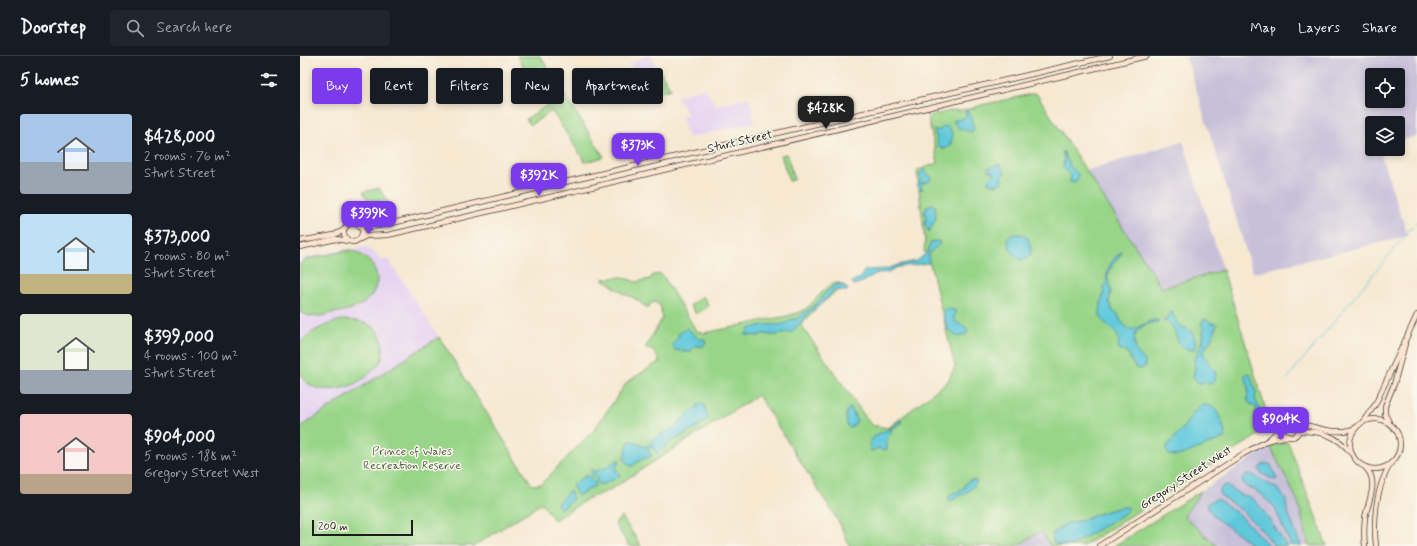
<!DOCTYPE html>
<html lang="en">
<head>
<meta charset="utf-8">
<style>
	:root { --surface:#171b24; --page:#20242c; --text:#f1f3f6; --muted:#9ea1a6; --line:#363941; --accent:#7c3aed }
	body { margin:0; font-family:Mynerve,sans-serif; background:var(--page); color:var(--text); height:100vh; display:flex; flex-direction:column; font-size:15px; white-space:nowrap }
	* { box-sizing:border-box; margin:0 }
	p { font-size:13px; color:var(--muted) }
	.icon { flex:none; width:22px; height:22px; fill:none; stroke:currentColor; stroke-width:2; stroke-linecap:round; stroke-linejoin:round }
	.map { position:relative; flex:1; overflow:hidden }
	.side { display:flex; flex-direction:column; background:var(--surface); width:300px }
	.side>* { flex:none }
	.guide { position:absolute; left:12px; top:12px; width:380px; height:36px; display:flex; gap:8px }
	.controls { position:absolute; left:1065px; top:12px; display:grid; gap:8px }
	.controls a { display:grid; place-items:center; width:40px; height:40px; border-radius:4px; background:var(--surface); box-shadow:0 2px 6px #0003; font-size:20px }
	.scale { position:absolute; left:12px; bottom:10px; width:101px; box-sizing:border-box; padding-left:4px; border:2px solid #1c1c1c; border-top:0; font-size:11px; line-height:14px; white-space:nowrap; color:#1c1c1c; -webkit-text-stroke:3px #fbf7ec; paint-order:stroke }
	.price { position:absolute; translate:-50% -34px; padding:0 9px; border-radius:8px; background:var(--accent); color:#fff; font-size:13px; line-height:26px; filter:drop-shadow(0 1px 2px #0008) }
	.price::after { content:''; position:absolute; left:50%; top:24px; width:12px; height:9px; margin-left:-6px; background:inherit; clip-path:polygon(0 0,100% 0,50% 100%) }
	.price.on { background:#222; color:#fff }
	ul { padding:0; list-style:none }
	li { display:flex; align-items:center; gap:12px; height:100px; padding:0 20px }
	li span { display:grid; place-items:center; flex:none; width:112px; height:80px; border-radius:4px; color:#555 }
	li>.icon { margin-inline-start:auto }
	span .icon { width:48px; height:48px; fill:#fffc; stroke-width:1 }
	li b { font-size:17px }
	h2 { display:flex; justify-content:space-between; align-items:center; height:48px; padding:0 20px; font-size:17px }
	.pill { padding:0 14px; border-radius:4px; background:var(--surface); box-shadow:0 2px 6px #0003; font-size:14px; line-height:36px }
	.pill.on { background:var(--accent); color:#fff }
	header { display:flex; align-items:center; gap:24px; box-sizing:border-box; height:56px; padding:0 20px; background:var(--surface); border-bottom:1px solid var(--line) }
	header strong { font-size:19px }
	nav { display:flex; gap:22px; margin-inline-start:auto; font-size:14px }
	.search { width:280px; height:36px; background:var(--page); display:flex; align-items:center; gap:10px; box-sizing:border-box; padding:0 14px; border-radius:4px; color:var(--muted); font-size:15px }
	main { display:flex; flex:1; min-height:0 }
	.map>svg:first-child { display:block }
</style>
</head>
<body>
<header>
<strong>Doorstep</strong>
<div class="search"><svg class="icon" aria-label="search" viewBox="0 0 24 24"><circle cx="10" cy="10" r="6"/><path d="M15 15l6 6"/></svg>Search here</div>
<nav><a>Map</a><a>Layers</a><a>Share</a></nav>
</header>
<main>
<section class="side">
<h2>5 homes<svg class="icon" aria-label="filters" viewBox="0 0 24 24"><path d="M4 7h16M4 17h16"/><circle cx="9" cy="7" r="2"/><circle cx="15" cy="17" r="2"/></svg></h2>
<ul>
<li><span style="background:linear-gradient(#a9c7e8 60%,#9aa5b1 0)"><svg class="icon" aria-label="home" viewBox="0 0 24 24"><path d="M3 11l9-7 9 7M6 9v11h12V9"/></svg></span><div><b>$428,000</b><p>2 rooms · 76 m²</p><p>Sturt Street</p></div></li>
<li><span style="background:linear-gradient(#bfe0f5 75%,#c2b280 0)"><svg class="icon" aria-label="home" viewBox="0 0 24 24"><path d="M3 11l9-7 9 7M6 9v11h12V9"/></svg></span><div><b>$373,000</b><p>2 rooms · 80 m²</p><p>Sturt Street</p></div></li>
<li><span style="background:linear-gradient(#dfe7d0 70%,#9aa5b1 0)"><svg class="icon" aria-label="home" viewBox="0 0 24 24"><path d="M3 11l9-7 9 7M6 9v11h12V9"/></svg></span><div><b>$399,000</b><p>4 rooms · 100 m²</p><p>Sturt Street</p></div></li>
<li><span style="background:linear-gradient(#f6c9c9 75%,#b9a48a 0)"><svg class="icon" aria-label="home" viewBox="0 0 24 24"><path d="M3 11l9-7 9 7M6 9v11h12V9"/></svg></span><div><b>$904,000</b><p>5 rooms · 188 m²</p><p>Gregory Street West</p></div></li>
</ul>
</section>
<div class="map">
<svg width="1117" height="490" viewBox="0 0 1117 490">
	<rect width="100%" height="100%" fill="#fbf7ec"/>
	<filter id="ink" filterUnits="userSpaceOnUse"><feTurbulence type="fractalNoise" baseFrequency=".025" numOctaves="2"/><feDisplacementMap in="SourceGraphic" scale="8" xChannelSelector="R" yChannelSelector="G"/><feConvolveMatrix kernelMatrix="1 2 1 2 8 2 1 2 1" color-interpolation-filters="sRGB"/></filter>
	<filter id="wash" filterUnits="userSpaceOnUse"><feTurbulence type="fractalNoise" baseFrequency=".012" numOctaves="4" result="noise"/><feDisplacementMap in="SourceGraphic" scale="16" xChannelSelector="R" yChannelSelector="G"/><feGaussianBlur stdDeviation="0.9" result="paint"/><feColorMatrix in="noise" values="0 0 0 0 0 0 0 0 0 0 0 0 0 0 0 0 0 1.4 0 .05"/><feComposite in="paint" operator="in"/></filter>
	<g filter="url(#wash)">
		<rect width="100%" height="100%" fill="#f6e8d1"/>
		<g fill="#e5d3f1">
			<path d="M347,0H350L359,14L350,20L349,19L338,22L327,5L331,7Z"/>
			<path d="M404,32L416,49L449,42L455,66L388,82L382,61L388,59L376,40Z"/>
			<path d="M65,191L77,199L81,205L88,203L139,281L0,371V203L45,193H53Z"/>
		</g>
		<g fill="#c7c0d9" fill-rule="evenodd">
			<path d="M892,0H1117V80L1098,85V67H1072V93H1079L1108,180L953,217L886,1ZM1072,19H1098V45H1072Z"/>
			<path d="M883,85L923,214L862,232L785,115Z"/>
			<path d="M970,390L998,446L1009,490H917L884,460L901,435Z"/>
			<path d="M741,475L750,490H717Z"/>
		</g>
		<g fill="#99d589" stroke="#5a7852">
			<path d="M217,0H240L304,101L285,106L252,55L230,69L226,63L248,49Z"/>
			<path d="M359,14L371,33L360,36L350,20Z"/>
			<path d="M736,37L862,232L923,214L971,371L783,490H750L741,475L717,490H661L660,488L656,490H549L540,468L458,339L308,435L289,442L254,464L242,447L174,490H0V371L139,281L232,429L241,428L294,374L327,326L360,305L351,292L347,294L345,292L362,263L361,252L359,248L354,246L350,248L349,251H346L334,242L322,237V236L312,230V228L302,223L322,221L336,226L350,223L353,219L360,218L364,222L397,276L399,275L404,277C424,273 445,269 465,264C478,262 492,260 503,254C518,247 532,212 548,234L545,235L538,234L520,249L501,269L571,369L588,372L648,325L655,311L631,211L624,195L625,185L617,116L618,114L638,107L628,62L633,59L654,54L660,55L672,52L682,49Z"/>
			<path d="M487,98L494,124L489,125L481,99Z"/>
			<path d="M79,132L91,151L76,155L63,136Z"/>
			<path d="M50,194C61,198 70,203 75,214C82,230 69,247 54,252C47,255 39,256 33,257C22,260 9,263 0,256V208L7,203Z"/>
			<path d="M403,240L409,250L396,258L390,249Z"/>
			<path d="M41,264C58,264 78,266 82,286C83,291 84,297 82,302C81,307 75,312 71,316C58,330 40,335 21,333C13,332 3,325 0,317C0,313 0,306 0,301C0,298 0,292 0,289C4,277 30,267 41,264Z"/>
			<path d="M988,386L1027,490H1009L998,446L970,390Z"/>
			<path d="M901,435L884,460L917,490H814Z"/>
			<path d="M322,461L341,490H329L315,468L316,466Z"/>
		</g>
		<g fill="#5fc8db" stroke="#3e727c">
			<path d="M666,54H668L667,56L671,61L674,74L672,76L661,73L660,74L653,65L667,61L665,57Z"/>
			<path d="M648,70L653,79L650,90L645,93L638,91L637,84L634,74H640L643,71Z"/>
			<path d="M763,95L770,110L779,119L778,122L774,127L770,126L771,120L763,112L764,101L762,96Z"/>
			<path d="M696,109H701L705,117L701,121L702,125L698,129L688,127V124L695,117L693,115H689L688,112Z"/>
			<path d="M625,113L627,118L632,121L629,126L622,127L621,130L623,133H620L617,130L621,123L619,119L623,114Z"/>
			<path d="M632,148L635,150L636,163L629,176L625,168L626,161L624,156L628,150Z"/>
			<path d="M714,178H722L728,182C731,191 735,204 720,204C713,198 707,192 708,181Z"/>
			<path d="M639,185L640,187C634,195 627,193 629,207L598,211L588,216L575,218L563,226L554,229L552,226L554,224L559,223L565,214L586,213L598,209L616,205L627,197L631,186Z"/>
			<path d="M821,196L822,197L813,208L808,219V222L811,235L809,246L813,255L818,258L820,264L829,274C839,273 848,263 858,264V266C846,267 832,273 835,286C835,289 835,293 837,296C840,299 843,302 845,305V311C835,317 831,306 829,298L820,294L818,290C823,274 803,271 800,259C799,253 804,238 804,232L806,230C806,216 809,205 821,196Z"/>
			<path d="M537,228L545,230L548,234L545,235L538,234L532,236L527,242L508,258L492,276C485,276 478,280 472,279C466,279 464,276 459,280L446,279L445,278L448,276L450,272C455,271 461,270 466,269C474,268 485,271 491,263H497L502,258L513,251L520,244L526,236L532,231Z"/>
			<path d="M645,253L655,254L656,257L654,261L655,265L667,272L668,275L667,278L658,281L648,274L643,257Z"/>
			<path d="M872,256C874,261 876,267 881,270C883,272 887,272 890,274C895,279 897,289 894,294C869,294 882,268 863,265L864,264L868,263L870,257Z"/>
			<path d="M906,263L911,267H916L917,268C915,279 908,287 903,297L911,311L915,314C916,319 916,325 911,328L904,326L898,327L893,321L895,313L894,304L903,285V271L901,266Z"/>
			<path d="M387,272L400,284L403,282L406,286L403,290H395L390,296L375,294L372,288L378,282V278Z"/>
			<path d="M947,317L950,318L956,337L955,343L963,359L961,362L956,360V351L950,348L947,343C949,335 948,327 944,320Z"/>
			<path d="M401,347L404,348L408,362L407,364L393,374L368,387L357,398L353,390L348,394L351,398V401L342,403L332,410H330L323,401L325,399L328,386L333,385L345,391L352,387L351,385L353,383L373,372Z"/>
			<path d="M901,349C906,349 910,349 914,352C919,356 927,377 925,382L882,399L875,400L869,399L866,394L867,390L883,372L895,354Z"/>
			<path d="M551,352L557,365L550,373C545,368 545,360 547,354Z"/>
			<path d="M601,364L602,367L591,373V377L587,382V394L583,395L579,392L571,395L569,387L576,379L589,373Z"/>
			<path d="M319,403V406L315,414L318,415L320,420L304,428H298L296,421L292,419V416L290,414L293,413L294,416H296L297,414L305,412Z"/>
			<path d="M966,407L971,409L977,423L974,424L961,417L959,413L961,410Z"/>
			<path d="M951,418L978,433L986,443L987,454L1001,490H991L974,450L955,434L946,431L943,427L942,423L945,419Z"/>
			<path d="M288,419L295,426V430L278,440L272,429C277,426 283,420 288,419Z"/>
			<path d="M670,424H674L677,426L672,432L666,437L659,440L651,445H648L649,440L655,436L658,437L659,434L664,432L666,427Z"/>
			<path d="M926,429L941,439L950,441L954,444L962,453L987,490H974L966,479L941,454L920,439L919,435L922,431Z"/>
			<path d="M270,435L273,443L264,451L260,452L258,450L257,447C262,444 265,437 270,435Z"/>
			<path d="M918,443L942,461L969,490H953L937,477L918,464L908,453V447L913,444Z"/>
			<path d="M821,451H827L829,452L822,459L772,489C765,490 758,490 753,486V477L765,468L783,464L800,457Z"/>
		</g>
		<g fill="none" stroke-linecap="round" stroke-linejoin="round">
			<path stroke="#5fc8db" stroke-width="1" d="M987,323L1117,165"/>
		</g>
	</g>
	<g filter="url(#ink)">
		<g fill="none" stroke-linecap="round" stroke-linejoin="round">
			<defs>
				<g id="secondary">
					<path d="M59,169L63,176L60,182"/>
					<path d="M48,184C41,178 43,171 51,167L71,171L84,169L265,126L810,0"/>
					<path d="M0,185L34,179L44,174"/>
					<path d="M0,191L36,183L54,186L66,180L88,179L131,169L847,0"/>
					<circle cx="1075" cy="388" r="25"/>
					<path d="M1064,364L1075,349L1117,259"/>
					<circle cx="991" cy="373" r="8"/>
					<path d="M1089,366L1085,358V350L1094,328L1105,288"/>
					<path d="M998,367C1014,371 1040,380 1055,372"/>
					<path d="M999,375C1021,375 1037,379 1051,397"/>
					<path d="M969,384L988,380"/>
					<path d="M1065,411C1080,425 1068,445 1065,462C1064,471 1064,481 1065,490"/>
					<path d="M799,490L943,398L967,385L983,371"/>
					<path d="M1076,490C1073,463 1076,431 1091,407"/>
				</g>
			</defs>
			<use href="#secondary" stroke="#3d3b37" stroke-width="6"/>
			<use href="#secondary" stroke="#fde4d0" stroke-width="4.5"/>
		</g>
	</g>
	<g text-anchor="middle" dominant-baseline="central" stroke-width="3" stroke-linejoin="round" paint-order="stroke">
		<g font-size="12" fill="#1c1c1c" stroke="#fbf7ec">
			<text transform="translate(440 86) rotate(-13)">Sturt Street</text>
			<text transform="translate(886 422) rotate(-33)">Gregory Street West</text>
		</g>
		<g font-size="12" fill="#485d42" stroke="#fbf7ec">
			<text x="112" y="396">Prince of Wales<tspan x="112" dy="14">Recreation Reserve</tspan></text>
		</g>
	</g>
</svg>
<div class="controls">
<a><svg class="icon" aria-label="locate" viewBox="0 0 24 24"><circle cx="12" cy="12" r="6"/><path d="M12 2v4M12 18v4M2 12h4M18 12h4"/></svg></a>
<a><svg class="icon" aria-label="layers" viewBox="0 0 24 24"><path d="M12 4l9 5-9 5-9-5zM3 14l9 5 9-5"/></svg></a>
</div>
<div class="scale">200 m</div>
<b class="price on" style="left:526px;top:74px">$428K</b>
<b class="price" style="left:338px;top:111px">$373K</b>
<b class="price" style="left:239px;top:141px">$392K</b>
<b class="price" style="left:69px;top:179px">$399K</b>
<b class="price" style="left:981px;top:385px">$904K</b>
<div class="guide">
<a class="pill on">Buy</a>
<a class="pill">Rent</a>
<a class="pill">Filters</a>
<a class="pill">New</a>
<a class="pill">Apartment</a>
</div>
</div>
</main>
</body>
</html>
